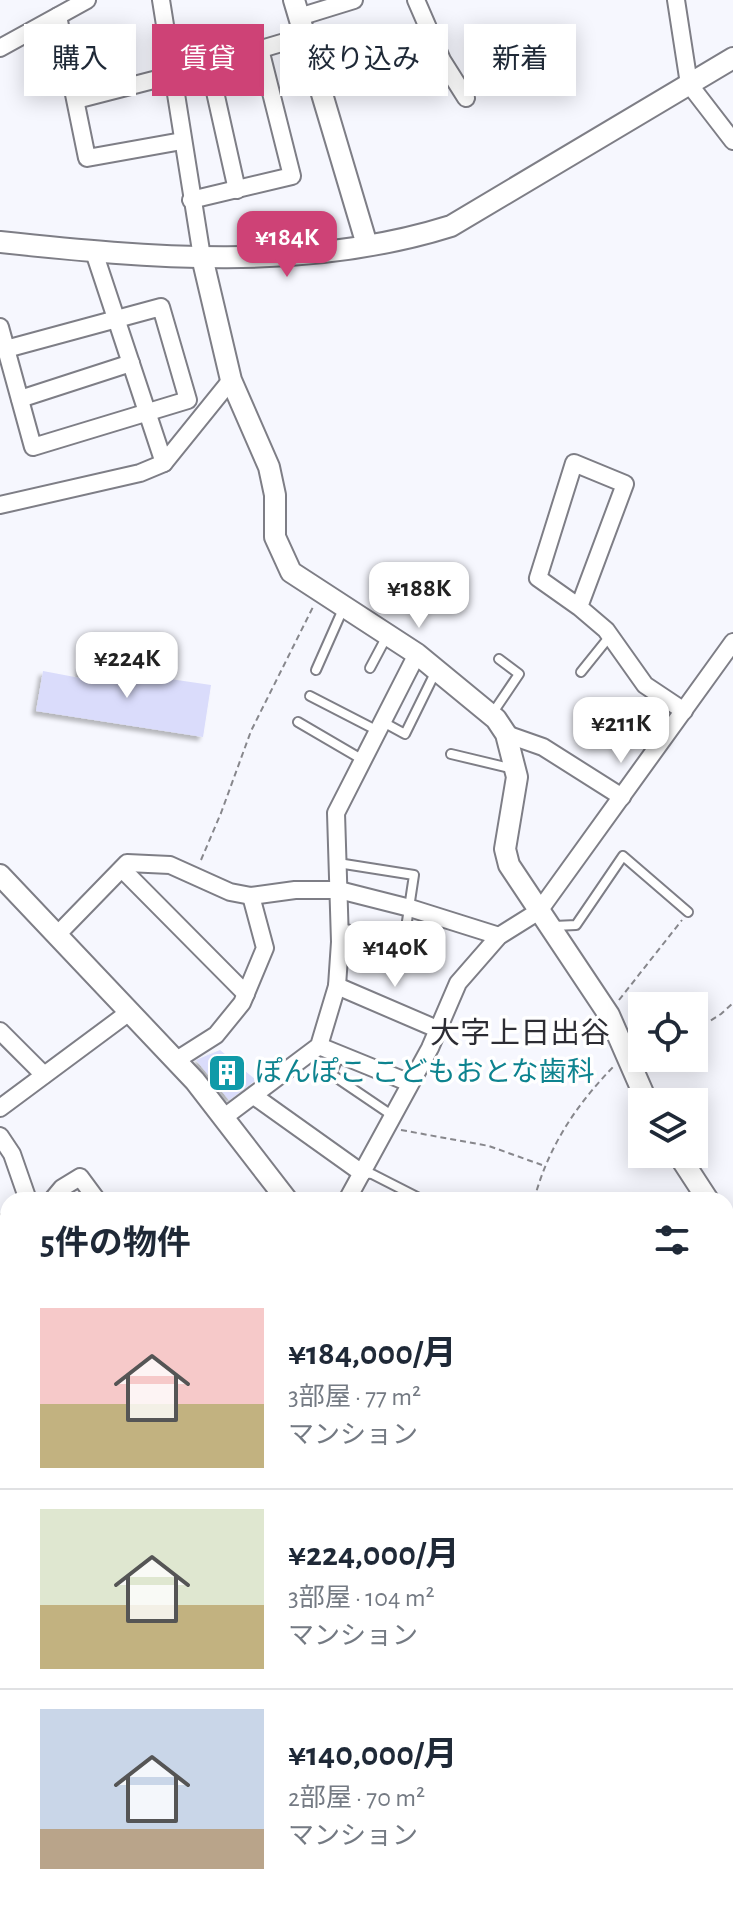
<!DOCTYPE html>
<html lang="ja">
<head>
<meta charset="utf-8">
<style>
	:root { --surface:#fff; --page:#f2f2f3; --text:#1f2937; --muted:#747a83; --line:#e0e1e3; --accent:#ce4276 }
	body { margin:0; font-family:"Alegreya Sans","Noto Sans JP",sans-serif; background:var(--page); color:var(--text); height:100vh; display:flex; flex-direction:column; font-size:30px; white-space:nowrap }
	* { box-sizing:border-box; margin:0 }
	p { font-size:26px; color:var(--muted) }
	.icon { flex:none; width:44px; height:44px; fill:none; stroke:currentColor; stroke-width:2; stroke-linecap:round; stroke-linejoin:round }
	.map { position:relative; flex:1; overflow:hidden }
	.sheet { position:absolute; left:0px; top:1192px; width:734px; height:714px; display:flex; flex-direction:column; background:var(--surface); border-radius:24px 24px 0 0; box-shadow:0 4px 20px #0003 }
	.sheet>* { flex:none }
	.guide { position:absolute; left:24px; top:24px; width:686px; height:72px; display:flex; gap:16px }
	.buttons { position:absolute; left:628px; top:992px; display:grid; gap:16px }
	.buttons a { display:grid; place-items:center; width:80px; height:80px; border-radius:0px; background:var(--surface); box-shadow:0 4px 20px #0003; font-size:40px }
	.price { position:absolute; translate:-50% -68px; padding:0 18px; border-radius:16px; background:#fff; color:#222; font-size:26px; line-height:52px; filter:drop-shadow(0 2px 4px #0008) }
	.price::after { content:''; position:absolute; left:50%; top:48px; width:24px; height:18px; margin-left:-12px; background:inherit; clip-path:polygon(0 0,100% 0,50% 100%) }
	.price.active { background:var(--accent); color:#fff }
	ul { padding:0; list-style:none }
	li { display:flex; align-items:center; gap:24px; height:200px; padding:0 40px }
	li+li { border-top:2px solid var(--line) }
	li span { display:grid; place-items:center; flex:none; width:224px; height:160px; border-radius:0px; color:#555 }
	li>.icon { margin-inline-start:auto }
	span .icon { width:96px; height:96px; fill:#fffc; stroke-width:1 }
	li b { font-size:34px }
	h2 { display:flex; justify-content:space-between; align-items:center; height:96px; padding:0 40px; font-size:34px }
	.tag { padding:0 28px; border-radius:0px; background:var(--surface); box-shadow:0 4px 20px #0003; font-size:28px; line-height:72px }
	.tag.active { background:var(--accent); color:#fff }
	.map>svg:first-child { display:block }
</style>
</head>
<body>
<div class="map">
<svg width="733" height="1905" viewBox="0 0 733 1905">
	<defs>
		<filter id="shadow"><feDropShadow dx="-4" dy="4" stdDeviation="2" flood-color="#0004"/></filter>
	</defs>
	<rect width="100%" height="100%" fill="#f6f7fe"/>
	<g fill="#dadcfb" filter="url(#shadow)">
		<path d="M81,666L211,685L203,737L36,711L43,671L80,678Z"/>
		<path d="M220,1050L256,1080L229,1100L196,1060Z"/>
	</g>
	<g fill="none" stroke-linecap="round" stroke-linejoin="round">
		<defs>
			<g id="service">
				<path d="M370,668L387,636"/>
				<path d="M316,670L343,609"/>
				<path d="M581,672L610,636"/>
				<path d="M310,696L378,731"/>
				<path d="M492,714L519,674L499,659"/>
				<path d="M298,722L363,760"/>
				<path d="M383,722L405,734L436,671"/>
				<path d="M451,754L514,769"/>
				<path d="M338,863L414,875L404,941L340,928"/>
				<path d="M554,926L576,925L623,856L688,912"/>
				<path d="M340,1055L331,1074L393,1116"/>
				<path d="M363,1173L372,1174L423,1200"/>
				<path d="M0,1712L8,1692"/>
				<path d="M0,1744L8,1748"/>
				<path d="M381,1898V1905"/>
				<path d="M435,1898V1905"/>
				<path d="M709,1898L711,1905"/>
			</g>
			<g id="minor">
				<path d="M161,0L202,257"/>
				<path d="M416,0L442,60L466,98"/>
				<path d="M676,0L689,84L733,141"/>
				<path d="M58,16L87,158L182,141"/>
				<path d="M299,17L354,0"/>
				<path d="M0,48L87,0"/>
				<path d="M209,65L237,190"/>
				<path d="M76,100L173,75L305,36"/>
				<path d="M191,200L292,176L260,49"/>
				<path d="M94,252L164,463"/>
				<path d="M0,327L33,447L188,400L161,307L6,349"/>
				<path d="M20,399L131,363"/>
				<path d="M0,505L140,473L164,463L231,380"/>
				<path d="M579,607L625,484L574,463L538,578L579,607L606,630L645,685L684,711"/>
				<path d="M506,734L543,747L622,797"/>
				<path d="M122,869L246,994"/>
				<path d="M56,936L127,863L170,865L230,892L251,896L295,890H339L410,908L499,936"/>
				<path d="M337,986L437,1029"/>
				<path d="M0,1031L44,1075"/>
				<path d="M319,1046L410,1083"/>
				<path d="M175,1061L216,1035L242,1003L265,948L251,896"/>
				<path d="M254,1096L362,1173"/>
				<path d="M0,1108L128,1013"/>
				<path d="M223,1118L319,1046L337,986L340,942L336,813L417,654"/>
				<path d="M0,1136L12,1154L28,1200"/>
				<path d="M52,1200L62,1188L80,1177L97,1200"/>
				<path d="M347,1200L430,1048L458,983L499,936L539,911L733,642"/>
				<path d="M0,1224L3,1223L8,1227"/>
				<path d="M726,1261L733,1272"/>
				<path d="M726,1299L733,1295"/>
				<path d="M726,1322L733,1321"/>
				<path d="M0,1374H8"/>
				<path d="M726,1413L733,1411"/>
				<path d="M0,1472H8"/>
				<path d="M145,1898V1905"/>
				<path d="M625,1898L628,1905"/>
				<path d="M88,1905L98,1898"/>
			</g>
			<g id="tertiary">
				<path d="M294,0L367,245"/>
				<path d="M0,242C150,258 305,272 451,226L733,58"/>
				<path d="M202,257L231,380L269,467L275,495V537L291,572L417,654L496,719L506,734L517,777L505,849L509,865L609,1015L647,1102"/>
				<path d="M0,875L195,1081L287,1200"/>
				<path d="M678,1154L708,1200"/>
				<path d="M726,1225L733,1235"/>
			</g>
			<g id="primary">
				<path d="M0,1795L8,1796"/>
				<path d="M726,1859L733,1857"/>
			</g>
			<g id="motorway">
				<path d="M726,1358L733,1357"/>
				<path d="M726,1383L733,1382"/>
				<path d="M0,1407H8"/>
				<path d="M0,1434H8"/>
			</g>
		</defs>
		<use href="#service" stroke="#7e7e86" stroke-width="12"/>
		<use href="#minor" stroke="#7e7e86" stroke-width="20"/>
		<use href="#tertiary" stroke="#7e7e86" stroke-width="24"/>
		<use href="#primary" stroke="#7e7e86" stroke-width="30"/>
		<use href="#motorway" stroke="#7e7e86" stroke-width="34"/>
		<g stroke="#87878c" stroke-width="2" stroke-dasharray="6 4" stroke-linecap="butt">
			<path d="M201,860L221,813L251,731L313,607"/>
			<path d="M619,1000L682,920"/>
			<path d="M694,1031L721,1014L733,1003"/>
			<path d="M651,1071L665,1058"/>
			<path d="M401,1130L489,1146L542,1165"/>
			<path d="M534,1200C548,1147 576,1105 614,1066"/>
		</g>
		<use href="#service" stroke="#fff" stroke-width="8"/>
		<use href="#minor" stroke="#fff" stroke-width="16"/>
		<use href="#tertiary" stroke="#fff" stroke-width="20"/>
		<use href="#primary" stroke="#fff" stroke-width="26"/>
		<use href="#motorway" stroke="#fff" stroke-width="30"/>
	</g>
	<defs>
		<symbol id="building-square" viewBox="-11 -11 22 22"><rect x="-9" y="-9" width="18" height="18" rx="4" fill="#0f9aa8" stroke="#fff"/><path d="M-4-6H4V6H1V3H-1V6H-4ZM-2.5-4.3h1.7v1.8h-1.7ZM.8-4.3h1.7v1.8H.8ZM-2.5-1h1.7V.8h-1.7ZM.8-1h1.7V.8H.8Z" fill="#fff"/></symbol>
	</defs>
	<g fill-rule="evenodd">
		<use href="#building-square" x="205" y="1051" width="44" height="44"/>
	</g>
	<g text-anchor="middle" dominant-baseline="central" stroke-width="7" stroke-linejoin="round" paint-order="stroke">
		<g font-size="28" fill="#0d838f" stroke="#fff" text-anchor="start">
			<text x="255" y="1073">ぽんぽこ こどもおとな歯科</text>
		</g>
		<g font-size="30" fill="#2d2d34" stroke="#fff">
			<text x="520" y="1034">大字上日出谷</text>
		</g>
	</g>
</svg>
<div class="buttons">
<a><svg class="icon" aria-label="locate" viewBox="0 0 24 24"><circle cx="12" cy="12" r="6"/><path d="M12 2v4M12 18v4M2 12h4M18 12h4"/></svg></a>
<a><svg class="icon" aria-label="layers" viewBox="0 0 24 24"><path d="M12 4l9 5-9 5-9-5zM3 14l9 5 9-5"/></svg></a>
</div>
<b class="price active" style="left:287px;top:279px">¥184K</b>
<b class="price" style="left:419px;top:630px">¥188K</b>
<b class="price" style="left:127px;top:700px">¥224K</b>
<b class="price" style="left:621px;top:765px">¥211K</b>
<b class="price" style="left:395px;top:989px">¥140K</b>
<div class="guide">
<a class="tag">購入</a>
<a class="tag active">賃貸</a>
<a class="tag">絞り込み</a>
<a class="tag">新着</a>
</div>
<section class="sheet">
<h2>5件の物件<svg class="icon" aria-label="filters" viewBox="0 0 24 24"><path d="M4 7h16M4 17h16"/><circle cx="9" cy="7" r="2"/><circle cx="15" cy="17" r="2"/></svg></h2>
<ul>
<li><span style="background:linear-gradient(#f6c9c9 60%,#c2b280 0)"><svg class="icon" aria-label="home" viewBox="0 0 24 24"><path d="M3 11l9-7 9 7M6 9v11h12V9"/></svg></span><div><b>¥184,000/月</b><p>3部屋 · 77 m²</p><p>マンション</p></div></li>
<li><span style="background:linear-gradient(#dfe7d0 60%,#c2b280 0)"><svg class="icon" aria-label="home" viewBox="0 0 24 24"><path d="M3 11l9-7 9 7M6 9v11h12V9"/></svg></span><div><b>¥224,000/月</b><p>3部屋 · 104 m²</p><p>マンション</p></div></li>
<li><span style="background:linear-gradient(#c9d6e8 75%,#b9a48a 0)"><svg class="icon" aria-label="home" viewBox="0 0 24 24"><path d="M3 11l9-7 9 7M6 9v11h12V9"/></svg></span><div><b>¥140,000/月</b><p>2部屋 · 70 m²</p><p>マンション</p></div></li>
</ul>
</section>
</div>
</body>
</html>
